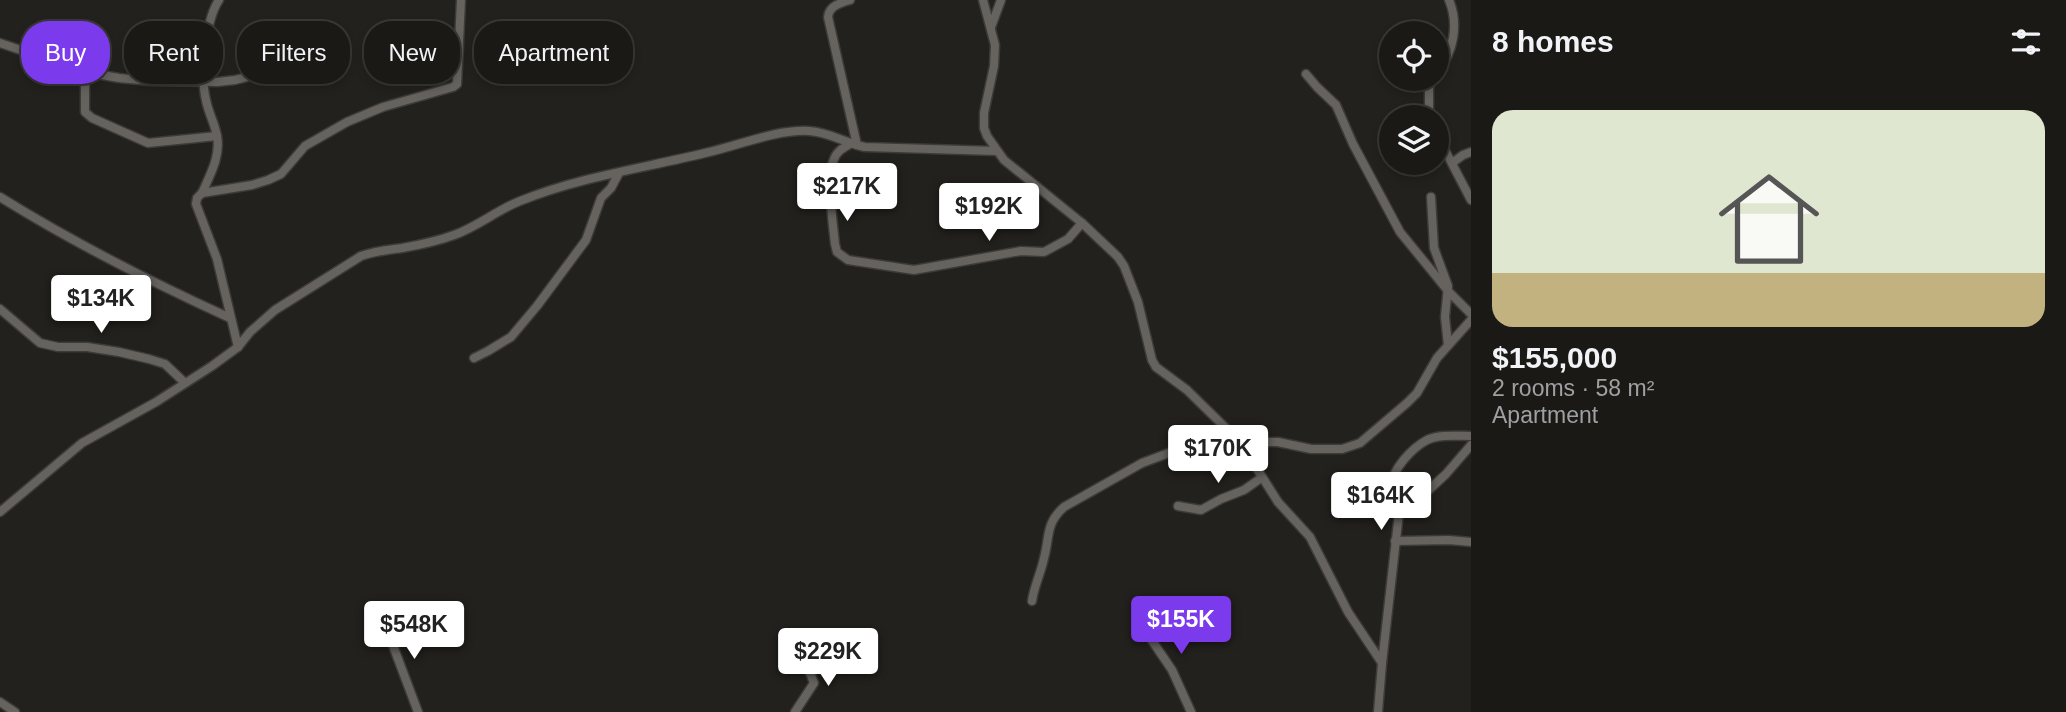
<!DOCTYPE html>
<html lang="en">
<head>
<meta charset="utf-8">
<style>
	:root { --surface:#1a1916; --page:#272623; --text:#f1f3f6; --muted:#9fa0a1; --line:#383835; --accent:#7c3aed }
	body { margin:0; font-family:Helvetica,sans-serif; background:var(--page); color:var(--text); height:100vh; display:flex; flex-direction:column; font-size:26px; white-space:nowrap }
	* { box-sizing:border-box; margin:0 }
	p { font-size:23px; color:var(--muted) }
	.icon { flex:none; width:38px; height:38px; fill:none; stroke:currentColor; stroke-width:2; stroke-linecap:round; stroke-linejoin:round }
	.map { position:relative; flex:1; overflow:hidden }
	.drawer { display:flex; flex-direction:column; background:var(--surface); width:595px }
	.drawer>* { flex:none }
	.hud { position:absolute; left:21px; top:21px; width:665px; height:63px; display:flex; gap:14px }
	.controls { position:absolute; left:1379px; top:21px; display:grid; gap:14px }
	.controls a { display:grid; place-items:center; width:70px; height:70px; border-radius:50%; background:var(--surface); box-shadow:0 4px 10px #0003,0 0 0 2px var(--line); font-size:35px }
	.price { position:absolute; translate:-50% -60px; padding:0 16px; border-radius:7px; background:#fff; color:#222; font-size:23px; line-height:46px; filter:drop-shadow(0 2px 4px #0008) }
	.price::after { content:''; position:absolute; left:50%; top:42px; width:21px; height:16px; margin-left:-10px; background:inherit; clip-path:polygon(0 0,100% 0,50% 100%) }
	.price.on { background:var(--accent); color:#fff }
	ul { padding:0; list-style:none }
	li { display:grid; align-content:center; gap:14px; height:371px; padding:0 21px }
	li+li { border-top:2px solid var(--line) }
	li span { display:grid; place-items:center; height:217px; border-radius:21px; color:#555 }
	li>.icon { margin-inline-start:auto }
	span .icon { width:126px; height:126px; fill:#fffc; stroke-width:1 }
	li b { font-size:30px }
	h2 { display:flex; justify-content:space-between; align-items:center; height:84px; padding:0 21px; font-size:30px }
	.pill { padding:0 24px; border-radius:28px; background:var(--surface); box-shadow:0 4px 10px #0003,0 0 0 2px var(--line); font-size:24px; line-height:63px }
	.pill.on { background:var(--accent); color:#fff }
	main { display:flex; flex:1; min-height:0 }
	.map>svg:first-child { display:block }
</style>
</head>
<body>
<main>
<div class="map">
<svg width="1471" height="712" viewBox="0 0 1471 712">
	<rect width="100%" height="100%" fill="#23211d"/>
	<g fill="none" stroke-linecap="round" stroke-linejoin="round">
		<defs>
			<g id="minor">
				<path d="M850,0C840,3 829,6 828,17L857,145"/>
				<path d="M983,0L995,45L994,66L984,113V128L987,136L1004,160L1082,223L1118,257L1124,266L1138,302L1152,360L1156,367L1187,390L1240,442L1278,502L1310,537L1348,612L1382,663L1378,712"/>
				<path d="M991,27L1001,0"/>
				<path d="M0,43L85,72L119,78L150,81L217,82L235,80L271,71L343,40"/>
				<path d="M85,72V112L92,118L148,143L217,136"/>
				<path d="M1437,72C1454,52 1459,24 1449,0"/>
				<path d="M1306,74L1317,87L1336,105L1353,144L1400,232L1449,292L1471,314"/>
				<path d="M1429,117V88L1432,79"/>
				<path d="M1437,135L1471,200"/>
				<path d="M850,144C843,148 837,151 834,159C826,175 833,225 835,244L837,252L848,260L914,270L1021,251L1044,252L1068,239L1082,223"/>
				<path d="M1452,163L1463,155L1471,152"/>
				<path d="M202,193C210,175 221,156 217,136C215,124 208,112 206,100C200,76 205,21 219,0"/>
				<path d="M0,197C74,243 151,282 230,318"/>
				<path d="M1431,197L1434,248L1448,286L1445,317L1448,345"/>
				<path d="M0,309L40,343L58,347H87L119,352L149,359L165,364L185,383"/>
				<path d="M238,347L217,259L196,204L197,198L202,193L252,185L268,180L281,174L305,146L347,122L383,107L453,87L457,84L461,0"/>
				<path d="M474,358L488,351L511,337L537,306L586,240L601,198L611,188L619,173"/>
				<path d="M1178,506L1201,510L1221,499L1244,490L1261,478"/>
				<path d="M0,512L82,443L156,402L212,366L238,347L250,332L275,310L361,256C375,251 388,250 402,248C419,245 438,241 454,235C477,227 497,210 520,201C579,177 644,168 705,153C737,146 777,129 809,131C829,132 845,143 865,147L996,151"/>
				<path d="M1399,513C1394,504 1391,497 1391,487C1392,469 1412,448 1427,440C1440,434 1457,436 1471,436"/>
				<path d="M1395,541L1449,540L1471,542"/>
				<path d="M1032,601C1034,586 1041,573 1044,558C1050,537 1045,524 1064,507L1142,463L1174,451L1240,442H1278L1311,449H1342L1360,443L1407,403L1417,393L1437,358L1471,320"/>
				<path d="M383,619L418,712"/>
				<path d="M1138,620L1172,670L1191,712"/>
				<path d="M1382,663L1399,513L1418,500L1446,474L1471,445"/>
				<path d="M0,702L15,712"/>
				<path d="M795,712L814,683L805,660"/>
			</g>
		</defs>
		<use href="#minor" stroke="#3d3b38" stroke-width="11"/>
		<use href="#minor" stroke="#66635f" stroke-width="8"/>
	</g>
</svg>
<div class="controls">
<a><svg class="icon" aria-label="locate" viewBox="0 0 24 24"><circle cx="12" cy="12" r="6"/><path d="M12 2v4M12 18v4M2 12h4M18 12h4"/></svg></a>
<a><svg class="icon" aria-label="layers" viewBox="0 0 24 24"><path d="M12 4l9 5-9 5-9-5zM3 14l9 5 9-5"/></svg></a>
</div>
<b class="price" style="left:847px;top:223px">$217K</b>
<b class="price" style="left:989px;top:243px">$192K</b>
<b class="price" style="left:101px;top:335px">$134K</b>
<b class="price" style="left:1218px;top:485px">$170K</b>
<b class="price" style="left:1381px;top:532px">$164K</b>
<b class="price on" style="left:1181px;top:656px">$155K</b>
<b class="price" style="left:414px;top:661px">$548K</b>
<b class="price" style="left:828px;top:688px">$229K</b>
<div class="hud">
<a class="pill on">Buy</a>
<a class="pill">Rent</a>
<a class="pill">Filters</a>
<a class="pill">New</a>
<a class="pill">Apartment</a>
</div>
</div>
<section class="drawer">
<h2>8 homes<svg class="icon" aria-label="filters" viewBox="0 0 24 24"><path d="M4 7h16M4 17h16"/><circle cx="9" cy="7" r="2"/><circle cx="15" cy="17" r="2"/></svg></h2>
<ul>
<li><span style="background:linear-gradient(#dfe7d0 75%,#c2b280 0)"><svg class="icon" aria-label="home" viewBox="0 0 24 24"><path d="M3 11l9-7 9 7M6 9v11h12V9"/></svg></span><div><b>$155,000</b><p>2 rooms · 58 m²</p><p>Apartment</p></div></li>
</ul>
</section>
</main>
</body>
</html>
